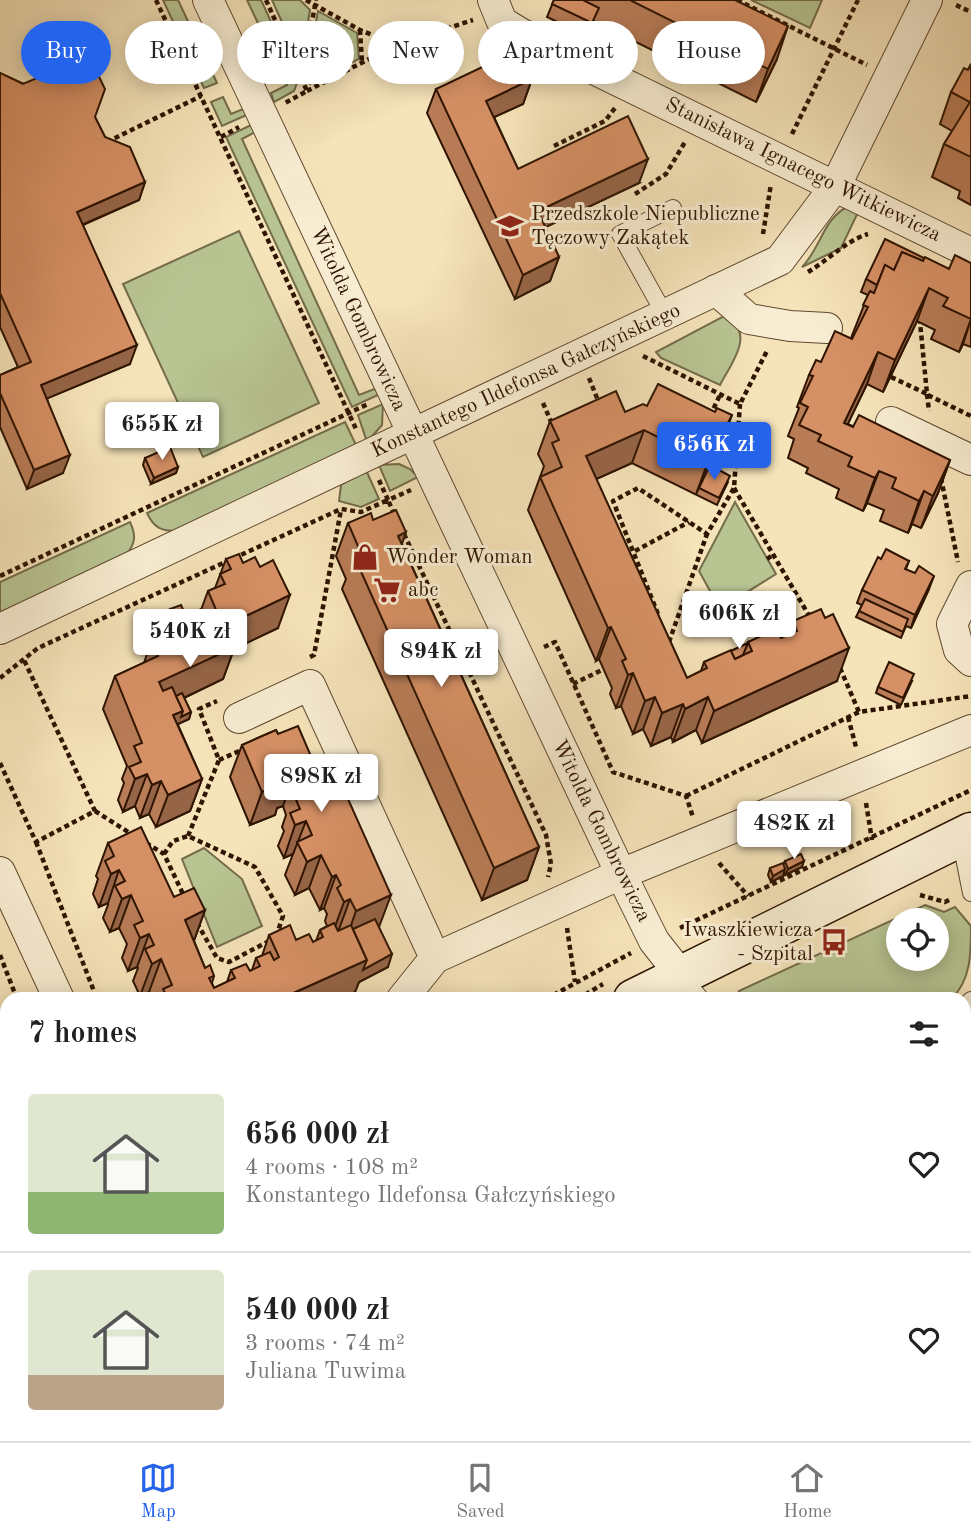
<!DOCTYPE html>
<html lang="en">
<head>
<meta charset="utf-8">
<style>
	:root { --surface:#fff; --page:#f2f2f2; --text:#222; --muted:#767676; --line:#e0e0e0; --accent:#2563eb }
	body { margin:0; font-family:"Old Standard TT",serif; background:var(--page); color:var(--text); height:100vh; display:flex; flex-direction:column; font-size:26px; white-space:nowrap }
	* { box-sizing:border-box; margin:0 }
	p { font-size:23px; color:var(--muted) }
	.icon { flex:none; width:38px; height:38px; fill:none; stroke:currentColor; stroke-width:2; stroke-linecap:round; stroke-linejoin:round }
	.map { position:relative; flex:1; overflow:hidden }
	.sheet { position:absolute; left:0px; top:992px; width:971px; height:450px; display:flex; flex-direction:column; background:var(--surface); border-radius:21px 21px 0 0; box-shadow:0 4px 18px #0003 }
	.sheet>* { flex:none }
	.banner { position:absolute; left:21px; top:21px; width:929px; height:63px; display:flex; gap:14px }
	.tools { position:absolute; left:886px; top:908px; display:grid; gap:14px }
	.tools a { display:grid; place-items:center; width:63px; height:63px; border-radius:50%; background:var(--surface); box-shadow:0 4px 18px #0003; font-size:35px }
	.price { position:absolute; translate:-50% -60px; padding:0 16px; border-radius:7px; background:#fff; color:#222; font-size:23px; line-height:46px; filter:drop-shadow(0 2px 4px #0008) }
	.price::after { content:''; position:absolute; left:50%; top:42px; width:21px; height:16px; margin-left:-10px; background:inherit; clip-path:polygon(0 0,100% 0,50% 100%) }
	.price.active { background:var(--accent); color:#fff }
	ul { padding:0; list-style:none }
	li { display:flex; align-items:center; gap:21px; height:175px; padding:0 28px }
	li+li { border-top:2px solid var(--line) }
	li span { display:grid; place-items:center; flex:none; width:196px; height:140px; border-radius:7px; color:#555 }
	li>.icon { margin-inline-start:auto }
	span .icon { width:84px; height:84px; fill:#fffc; stroke-width:1 }
	li b { font-size:30px }
	h2 { display:flex; justify-content:space-between; align-items:center; height:84px; padding:0 28px; font-size:30px }
	.chip { padding:0 24px; border-radius:32px; background:var(--surface); box-shadow:0 4px 18px #0003; font-size:24px; line-height:63px }
	.chip.active { background:var(--accent); color:#fff }
	.tab-bar { display:flex; justify-content:space-around; align-items:center; height:98px; border-top:2px solid var(--line); background:var(--surface); font-size:19px; color:var(--muted) }
	.tab-bar a { display:grid; justify-items:center; gap:4px }
	.tab-bar .active { color:var(--accent) }
	.map>svg:first-child { display:block }
</style>
</head>
<body>
<div class="map">
<svg width="971" height="1441" viewBox="0 0 971 1441">
	<rect width="100%" height="100%" fill="#f5e3b9"/>
	<filter id="stains"><feTurbulence type="fractalNoise" baseFrequency=".00286" numOctaves="4"/><feColorMatrix values="0 0 0 0 .2 0 0 0 0 .09 0 0 0 0 .02 0 0 0 .5 -.17"/></filter>
	<radialGradient id="worn" r=".72"><stop offset=".6" stop-color="#630" stop-opacity="0"/><stop offset="1" stop-color="#630" stop-opacity=".3"/></radialGradient>
	<g fill="#b8c492" stroke="#746c4a" stroke-width="2" fill-rule="evenodd">
		<path d="M163,0H178L217,83L204,88Z"/>
		<path d="M247,0H261L298,80L294,91L274,102L271,93L287,85Z"/>
		<path d="M272,0H300L310,10L301,64Z"/>
		<path d="M751,0H822L810,28Z"/>
		<path d="M318,11L357,33L359,59L310,84L306,76Z"/>
		<path d="M223,97L231,114L248,107L251,113L222,126L211,102Z"/>
		<path d="M253,124L257,131L242,139L359,395L377,388L380,394L352,407L226,137Z"/>
		<path d="M849,206H861L841,248L802,267C821,248 823,218 849,206Z"/>
		<path d="M239,231L319,403L203,457L123,284Z"/>
		<path d="M724,316C757,332 732,362 720,385L661,358L656,352Z"/>
		<path d="M383,404L382,425L367,442L358,415Z"/>
		<path d="M345,422L357,447L177,531C161,531 154,528 147,513Z"/>
		<path d="M399,464L410,469L418,477L390,491L379,465Z"/>
		<path d="M366,470L379,499L361,507L339,501L341,485Z"/>
		<path d="M735,502L776,574L720,609L699,571Z"/>
		<path d="M130,522C136,535 136,543 126,555L0,613V582Z"/>
		<path d="M204,848L242,879L262,926L217,947L182,859Z"/>
		<path d="M925,905L944,912L955,907L971,926C971,953 971,981 951,999H735L739,991ZM898,920H936V959H898Z"/>
		<path d="M7,1041V1137H0V1044Z"/>
		<path d="M971,1080V1441H0V1437L7,1432V1435H964V1090Z"/>
	</g>
	<g fill="none" stroke-linecap="round" stroke-linejoin="round">
		<defs>
			<g id="lane">
				<path d="M665,315L620,234L673,208"/>
				<path d="M960,838L971,893"/>
				<path d="M680,974L701,999"/>
				<path d="M964,1006L971,1000"/>
				<path d="M964,1062L971,1057"/>
				<path d="M0,1159L7,1155"/>
				<path d="M0,1221L7,1217"/>
				<path d="M0,1291L7,1287"/>
			</g>
			<g id="street">
				<path d="M208,0L621,874L654,941L680,974"/>
				<path d="M493,0L502,22L520,33L971,253"/>
				<path d="M716,290L749,319L790,326L827,328"/>
				<path d="M891,422L971,460"/>
				<path d="M971,586L952,624L959,650L971,661"/>
				<path d="M0,629L780,260L836,185L927,0"/>
				<path d="M239,718L310,685L435,958"/>
				<path d="M0,872L59,999"/>
				<path d="M402,999L435,958L621,874L971,730"/>
				<path d="M0,1034L7,1031"/>
			</g>
			<g id="secondary">
				<path d="M633,999L971,832"/>
				<path d="M0,1395L7,1390"/>
			</g>
		</defs>
		<use href="#lane" stroke="#60482f" stroke-width="18"/>
		<use href="#street" stroke="#60482f" stroke-width="32"/>
		<use href="#secondary" stroke="#2f1401" stroke-width="41"/>
		<g stroke="#2f1401" stroke-width="4.5" stroke-dasharray="5 3.5" stroke-linecap="butt">
			<path d="M156,0L357,431"/>
			<path d="M266,0L307,91L285,103"/>
			<path d="M306,0L360,30L395,44"/>
			<path d="M737,0L867,65"/>
			<path d="M956,5L971,12"/>
			<path d="M360,30L362,62"/>
			<path d="M302,76L316,0"/>
			<path d="M307,91L396,45L473,20"/>
			<path d="M792,134L858,0"/>
			<path d="M221,137L239,127"/>
			<path d="M107,142L201,96"/>
			<path d="M554,146L605,121L615,108"/>
			<path d="M635,194L666,174L685,142"/>
			<path d="M763,234L771,184"/>
			<path d="M808,272C827,261 847,240 868,234"/>
			<path d="M643,356L740,404L768,349"/>
			<path d="M891,377L927,394L920,322"/>
			<path d="M589,378L599,403"/>
			<path d="M927,394L929,411"/>
			<path d="M928,395L971,416"/>
			<path d="M543,403L552,424"/>
			<path d="M710,416L720,395"/>
			<path d="M941,478L958,562"/>
			<path d="M379,480L388,500L411,490"/>
			<path d="M734,488L811,619"/>
			<path d="M404,534L546,835L551,864L548,877"/>
			<path d="M635,551L689,522"/>
			<path d="M767,559L773,555"/>
			<path d="M0,576L368,404"/>
			<path d="M658,614L613,501L638,488L707,534L734,488L740,404"/>
			<path d="M669,642L707,534"/>
			<path d="M544,647L555,642L613,772L686,796L693,817"/>
			<path d="M310,657L314,655L341,510"/>
			<path d="M840,668L859,712"/>
			<path d="M0,678L38,648L341,509L361,512L388,500L395,516"/>
			<path d="M573,684L604,669"/>
			<path d="M848,717L856,747"/>
			<path d="M219,760L244,749"/>
			<path d="M0,763L36,842L95,811L24,660"/>
			<path d="M686,796L859,712L971,696"/>
			<path d="M866,803L872,840"/>
			<path d="M95,811L133,835"/>
			<path d="M188,836L219,760L199,709L217,701"/>
			<path d="M36,842L97,999"/>
			<path d="M146,843L164,854L184,896"/>
			<path d="M164,854L173,841L188,836L255,867L283,916L277,934"/>
			<path d="M719,863L748,896"/>
			<path d="M920,895L945,902L951,899"/>
			<path d="M197,923L217,958L229,962L271,940"/>
			<path d="M567,928L575,982"/>
			<path d="M680,928L971,790"/>
			<path d="M0,955L17,999"/>
			<path d="M546,999L631,953"/>
			<path d="M578,999L603,984"/>
			<path d="M964,1331L971,1335"/>
			<path d="M0,1348L7,1344"/>
			<path d="M0,1441L10,1435"/>
		</g>
		<use href="#lane" stroke="#f8edd2" stroke-width="16"/>
		<use href="#street" stroke="#f8edd2" stroke-width="30"/>
		<use href="#secondary" stroke="#f8edd2" stroke-width="38"/>
	</g>
	<g fill="#b87c57" stroke="#2f1401" stroke-width="2">
		<path d="M554,0H735L777,59L756,102L594,21L587,36L547,17Z"/>
		<path d="M971,64V205L958,198L960,191L932,177L944,144L952,131L940,124L951,92L968,70Z"/>
		<path d="M0,73L95,117L105,137L145,182L139,200L83,225L130,364L47,398L63,473L27,489L0,427V375L18,367L0,327Z"/>
		<path d="M532,79L523,104L494,117L518,169L639,183L545,227L559,257L550,281L515,299L427,113L436,89Z"/>
		<path d="M924,258L949,269L971,263V347L963,344L959,352L931,339L935,330L917,321L883,392L867,384L847,424L950,460L938,493L921,528L912,524L908,533L880,521L884,510L867,503L863,511L836,498L839,489L806,473L808,468L788,458L794,439L788,436L799,408L797,407L809,375L821,362L852,339L851,338L868,295L861,292L866,279Z"/>
		<path d="M625,412L720,448L711,466L728,482L717,505L632,463L596,479L687,678L701,671L704,662L731,651L748,643V642L781,638L788,635L793,621L837,681L702,743L696,730L673,742L671,737L651,746L643,729L633,734L621,706L616,708L610,694L612,688L599,659L596,661L528,510L544,466L538,454L550,421Z"/>
		<path d="M145,458L178,467L176,473L151,484L143,465Z"/>
		<path d="M373,520L402,544L539,847L527,880L482,900L342,589L346,579L336,556L348,523Z"/>
		<path d="M226,559L278,628L234,649L223,679L184,698L191,712L189,719L178,724V725L202,779L190,811L156,827L149,814L140,818L135,806L123,812L118,800L124,783L122,779L127,766L103,709L115,676L144,663L151,642L158,639L162,627L164,626L170,609L186,616L201,610L208,591L215,588Z"/>
		<path d="M881,559L909,561L906,569L929,589L911,628L906,626L901,638L856,617L862,605L857,603L862,590Z"/>
		<path d="M912,681L901,705L876,693L878,687Z"/>
		<path d="M276,730L379,928L388,967L359,982L355,992L340,999H152L149,992L140,996L133,981L138,968L137,967L128,971L122,958L127,944L119,928L110,932L103,918L108,905V903L99,907L93,894L98,879L96,876L108,843L174,897L205,910L194,941L205,968L214,976L212,983L214,988L227,982L231,970L250,971L252,970L256,958L262,956L269,935L313,942L316,941L320,930L327,926L325,921L327,914L324,908L320,910L309,888L295,895L285,875L293,854L284,858L278,846L284,831L282,827L286,815L283,806L277,808L275,815L250,825L230,777L242,745Z"/>
		<path d="M785,861L802,867L785,875L784,873L783,876L771,882L768,875L770,868L783,865Z"/>
	</g>
	<g fill="#966547" stroke="#2f1401" stroke-width="2">
		<path d="M788,26L777,59L756,102L768,69Z"/>
		<path d="M532,79L523,104L477,125L486,101Z"/>
		<path d="M648,159L639,183L529,235L538,211Z"/>
		<path d="M145,182L139,200L70,230L77,212Z"/>
		<path d="M559,257L550,281L515,299L523,275Z"/>
		<path d="M929,288L917,321L883,392L895,360Z"/>
		<path d="M971,319L963,344L959,352Z"/>
		<path d="M137,345L130,364L34,404L41,385Z"/>
		<path d="M878,352L867,384L836,449L844,423Z"/>
		<path d="M732,415L720,448L696,494L708,462Z"/>
		<path d="M644,430L632,463L574,489L586,456Z"/>
		<path d="M70,455L63,473L27,489L34,470Z"/>
		<path d="M950,460L938,493L921,528L933,496Z"/>
		<path d="M178,467L176,473L151,484L154,478Z"/>
		<path d="M879,471L867,503L863,511L875,478Z"/>
		<path d="M924,491L912,524L908,533L919,501Z"/>
		<path d="M406,532L395,565L398,536Z"/>
		<path d="M934,576L929,589L911,628L915,615Z"/>
		<path d="M290,595L278,628L234,649L223,679L152,713L159,682L225,626Z"/>
		<path d="M611,627L599,659L596,661L608,628Z"/>
		<path d="M849,648L837,681L702,743L714,711Z"/>
		<path d="M633,673L621,706L616,708L628,675Z"/>
		<path d="M655,697L643,729L633,734L645,701Z"/>
		<path d="M708,697L696,730L673,742L685,709Z"/>
		<path d="M683,704L671,737L651,746L662,713Z"/>
		<path d="M183,711L191,712L189,719L178,724L171,744L173,715Z"/>
		<path d="M295,773L283,806L277,808L275,815L250,825L262,792L285,777Z"/>
		<path d="M147,774L135,806L123,812L135,779Z"/>
		<path d="M202,779L190,811L156,827L168,795Z"/>
		<path d="M161,781L149,814L140,818L152,785Z"/>
		<path d="M306,821L293,854L284,858L295,825Z"/>
		<path d="M539,847L527,880L482,900L494,868Z"/>
		<path d="M321,855L309,888L295,895L307,862Z"/>
		<path d="M804,861L802,867L785,875L788,869Z"/>
		<path d="M785,869L783,876L771,882L773,876Z"/>
		<path d="M119,870L108,903L99,907L111,874Z"/>
		<path d="M336,875L324,908L320,910L332,877Z"/>
		<path d="M131,895L119,928L110,932L122,899Z"/>
		<path d="M391,895L379,927L349,931L356,911Z"/>
		<path d="M350,899L338,932L332,935L344,902Z"/>
		<path d="M205,910L193,943L185,920Z"/>
		<path d="M149,934L137,967L128,971L140,938Z"/>
		<path d="M392,954L388,967L359,982L355,992L340,999H280L367,960Z"/>
		<path d="M161,959L149,992L140,996L152,964Z"/>
		<path d="M7,1258V1263L0,1267V1262Z"/>
		<path d="M7,1326V1331L0,1335V1330Z"/>
	</g>
	<g fill="#d69065" stroke="#2f1401" stroke-width="2">
		<path d="M554,0H583L599,8L592,23L552,4Z"/>
		<path d="M630,0H735L788,26L768,69Z"/>
		<path d="M518,50L532,79L486,101L518,169L628,116L648,159L538,211L559,257L523,275L436,89Z"/>
		<path d="M89,56L105,89L95,117L105,137L130,147L145,182L77,212L137,345L41,385L70,455L34,470L0,393V375L31,362L0,293V73L23,84Z"/>
		<path d="M971,64V157L944,144L970,102L951,92L964,68L968,70Z"/>
		<path d="M885,239L924,258L923,261L902,252L894,270L885,265L877,285L866,279Z"/>
		<path d="M902,252L923,261L925,257L949,269L955,255L971,263V319L943,306L948,298L929,288L895,360L878,352L844,423L853,427L859,415L950,460L933,496L924,491L919,501L892,488L896,478L879,471L875,478L848,466L852,457L818,441L821,435L799,425L808,407L800,403L813,376L809,375L816,360L821,362L835,331L852,339L868,307L863,305L870,291L874,293L885,265L894,270Z"/>
		<path d="M658,384L715,412L717,408L732,415L708,462L644,430L586,456L687,678L707,668L704,662L731,650L735,659L752,651L748,642L776,629L781,638L797,631L793,621L821,609L825,618L833,614L849,648L714,711L708,697L685,709L683,704L662,713L655,697L645,701L633,673L628,675L622,661L626,659L611,627L608,628L540,477L562,467L552,443L559,440L550,421L616,391L625,412L643,404L647,406Z"/>
		<path d="M170,447L178,467L154,478L145,458Z"/>
		<path d="M710,465L730,476L719,498L699,488Z"/>
		<path d="M396,510L406,532L398,536L539,847L494,868L354,556L361,553L348,523L371,513L373,520Z"/>
		<path d="M886,549L909,561L905,569L915,573L919,566L934,576L915,615L862,590L878,557L881,559Z"/>
		<path d="M239,554L243,563L255,557L260,567L273,560L290,595L225,626L235,647L159,682L163,691L172,687L183,711L173,715L202,779L168,795L161,781L152,785L147,774L135,779L129,767L141,762L134,746L142,743L115,676L158,656L151,642L166,635L162,627L176,621L170,609L181,605L186,616L201,609L205,618L217,612L208,591L225,584L220,574L231,569L226,559Z"/>
		<path d="M865,599L908,619L903,632L859,611Z"/>
		<path d="M748,643L743,655L735,659L731,651Z"/>
		<path d="M889,662L914,674L903,698L878,687Z"/>
		<path d="M182,693L191,712L181,717L183,711L176,696Z"/>
		<path d="M298,726L316,768L331,761L391,895L356,911L350,899L344,902L337,888L341,885L336,875L332,877L321,855L307,862L297,842L312,835L306,821L295,825L290,813L300,809L294,795L302,791L295,773L285,777L287,782L262,792L242,745L276,730L278,734Z"/>
		<path d="M141,827L174,897L194,888L205,910L185,920L205,968L210,965L214,976L209,978L214,988L235,978L231,970L246,964L250,971L260,966L256,958L270,952L274,960L279,957L269,935L290,925L296,940L309,934L313,942L323,937L320,930L334,923L338,931L351,925L367,960L280,999H168L163,989L172,985L161,959L152,964L145,949L154,945L149,934L140,938L134,925L143,921L131,895L122,899L115,886L125,881L119,870L111,874L105,861L114,856L108,843Z"/>
		<path d="M801,854L804,861L788,869L785,861Z"/>
		<path d="M783,863L785,869L773,876L770,868Z"/>
		<path d="M375,919L392,954L363,970L367,960L353,929Z"/>
		<path d="M7,1229V1258L0,1262V1234Z"/>
		<path d="M7,1298V1326L0,1330V1303Z"/>
	</g>
	<defs>
		<symbol id="school-bare" viewBox="-9 -9 18 18"><path d="M0-5L7-2L0 1L-7-2ZM-4 1L0 2.5L4 1V4Q0 6-4 4Z" fill="#8f2418" stroke="#f8edd2" stroke-width="2.5" paint-order="stroke"/></symbol>
		<symbol id="shop-bare" viewBox="-9 -9 18 18"><path d="M-5-2.5h2.3a2.7 3.5 0 0 1 5.4 0H5L5.5 6h-11ZM-1.5-2.5h3a1.5 2.3 0 0 0-3 0Z" fill="#8f2418" stroke="#f8edd2" stroke-width="2.5" paint-order="stroke"/></symbol>
		<symbol id="supermarket-bare" viewBox="-9 -9 18 18"><path d="M-6-5.5h2.5l.6 2H6L4.5 2H-2.5L-4.4-4H-6ZM-1.5 3.2a1.3 1.3 0 1 0 .1 0ZM3 3.2a1.3 1.3 0 1 0 .1 0Z" fill="#8f2418" stroke="#f8edd2" stroke-width="2.5" paint-order="stroke"/></symbol>
		<symbol id="bus-bare" viewBox="-9 -9 18 18"><path d="M-5-6H5V4H4V6H2V4H-2V6H-4V4H-5ZM-3.5-4V0h7V-4ZM-3.5 1.2v1.5H-2V1.2ZM2 1.2v1.5H3.5V1.2Z" fill="#8f2418" stroke="#f8edd2" stroke-width="2.5" paint-order="stroke"/></symbol>
	</defs>
	<g fill-rule="evenodd">
		<use href="#school-bare" x="491" y="207" width="38" height="38"/>
		<use href="#shop-bare" x="346" y="538" width="38" height="38"/>
		<use href="#supermarket-bare" x="368" y="571" width="38" height="38"/>
		<use href="#bus-bare" x="815" y="923" width="38" height="38"/>
	</g>
	<g text-anchor="middle" dominant-baseline="central" stroke-width="6" stroke-linejoin="round" paint-order="stroke">
		<g font-size="21" fill="#2f1401" stroke="#f8edd2">
			<text transform="translate(803 170) rotate(26)">Stanisława Ignacego Witkiewicza</text>
			<text transform="translate(358 319) rotate(65)">Witolda Gombrowicza</text>
			<text transform="translate(526 381) rotate(-25)">Konstantego Ildefonsa Gałczyńskiego</text>
			<text transform="translate(601 831) rotate(64)">Witolda Gombrowicza</text>
		</g>
		<g font-size="21" fill="#2f1401" stroke="#f8edd2" text-anchor="start">
			<text x="531" y="214">Przedszkole Niepubliczne<tspan x="531" dy="24">Tęczowy Zakątek</tspan></text>
			<text x="386" y="557">Wonder Woman</text>
			<text x="408" y="590">abc</text>
			<text x="813" y="930" text-anchor="end">Iwaszkiewicza<tspan x="813" dy="24">- Szpital</tspan></text>
		</g>
	</g>
	<rect width="100%" height="100%" filter="url(#stains)"/>
	<rect width="100%" height="100%" fill="url(#worn)"/>
</svg>
<div class="tools">
<a><svg class="icon" aria-label="locate" viewBox="0 0 24 24"><circle cx="12" cy="12" r="6"/><path d="M12 2v4M12 18v4M2 12h4M18 12h4"/></svg></a>
</div>
<b class="price" style="left:162px;top:462px">655K zł</b>
<b class="price active" style="left:714px;top:482px">656K zł</b>
<b class="price" style="left:739px;top:651px">606K zł</b>
<b class="price" style="left:190px;top:669px">540K zł</b>
<b class="price" style="left:441px;top:689px">894K zł</b>
<b class="price" style="left:321px;top:814px">898K zł</b>
<b class="price" style="left:794px;top:861px">482K zł</b>
<div class="banner">
<a class="chip active">Buy</a>
<a class="chip">Rent</a>
<a class="chip">Filters</a>
<a class="chip">New</a>
<a class="chip">Apartment</a>
<a class="chip">House</a>
</div>
<section class="sheet">
<h2>7 homes<svg class="icon" aria-label="filters" viewBox="0 0 24 24"><path d="M4 7h16M4 17h16"/><circle cx="9" cy="7" r="2"/><circle cx="15" cy="17" r="2"/></svg></h2>
<ul>
<li><span style="background:linear-gradient(#dfe7d0 70%,#8fb573 0)"><svg class="icon" aria-label="home" viewBox="0 0 24 24"><path d="M3 11l9-7 9 7M6 9v11h12V9"/></svg></span><div><b>656 000 zł</b><p>4 rooms · 108 m²</p><p>Konstantego Ildefonsa Gałczyńskiego</p></div><svg class="icon" aria-label="heart" viewBox="0 0 24 24"><path d="M12 20l-8-8c-3-5 5-10 8-4 3-6 11-1 8 4z"/></svg></li>
<li><span style="background:linear-gradient(#dfe7d0 75%,#b9a48a 0)"><svg class="icon" aria-label="home" viewBox="0 0 24 24"><path d="M3 11l9-7 9 7M6 9v11h12V9"/></svg></span><div><b>540 000 zł</b><p>3 rooms · 74 m²</p><p>Juliana Tuwima</p></div><svg class="icon" aria-label="heart" viewBox="0 0 24 24"><path d="M12 20l-8-8c-3-5 5-10 8-4 3-6 11-1 8 4z"/></svg></li>
</ul>
</section>
</div>
<nav class="tab-bar">
<a class="active"><svg class="icon" aria-label="map" viewBox="0 0 24 24"><path d="M3 6l6-2 6 2 6-2v14l-6 2-6-2-6 2zM9 4v14M15 6v14"/></svg>Map</a>
<a><svg class="icon" aria-label="saved" viewBox="0 0 24 24"><path d="M7 4h10v16l-5-4-5 4z"/></svg>Saved</a>
<a><svg class="icon" aria-label="home" viewBox="0 0 24 24"><path d="M3 11l9-7 9 7M6 9v11h12V9"/></svg>Home</a>
</nav>
</body>
</html>
